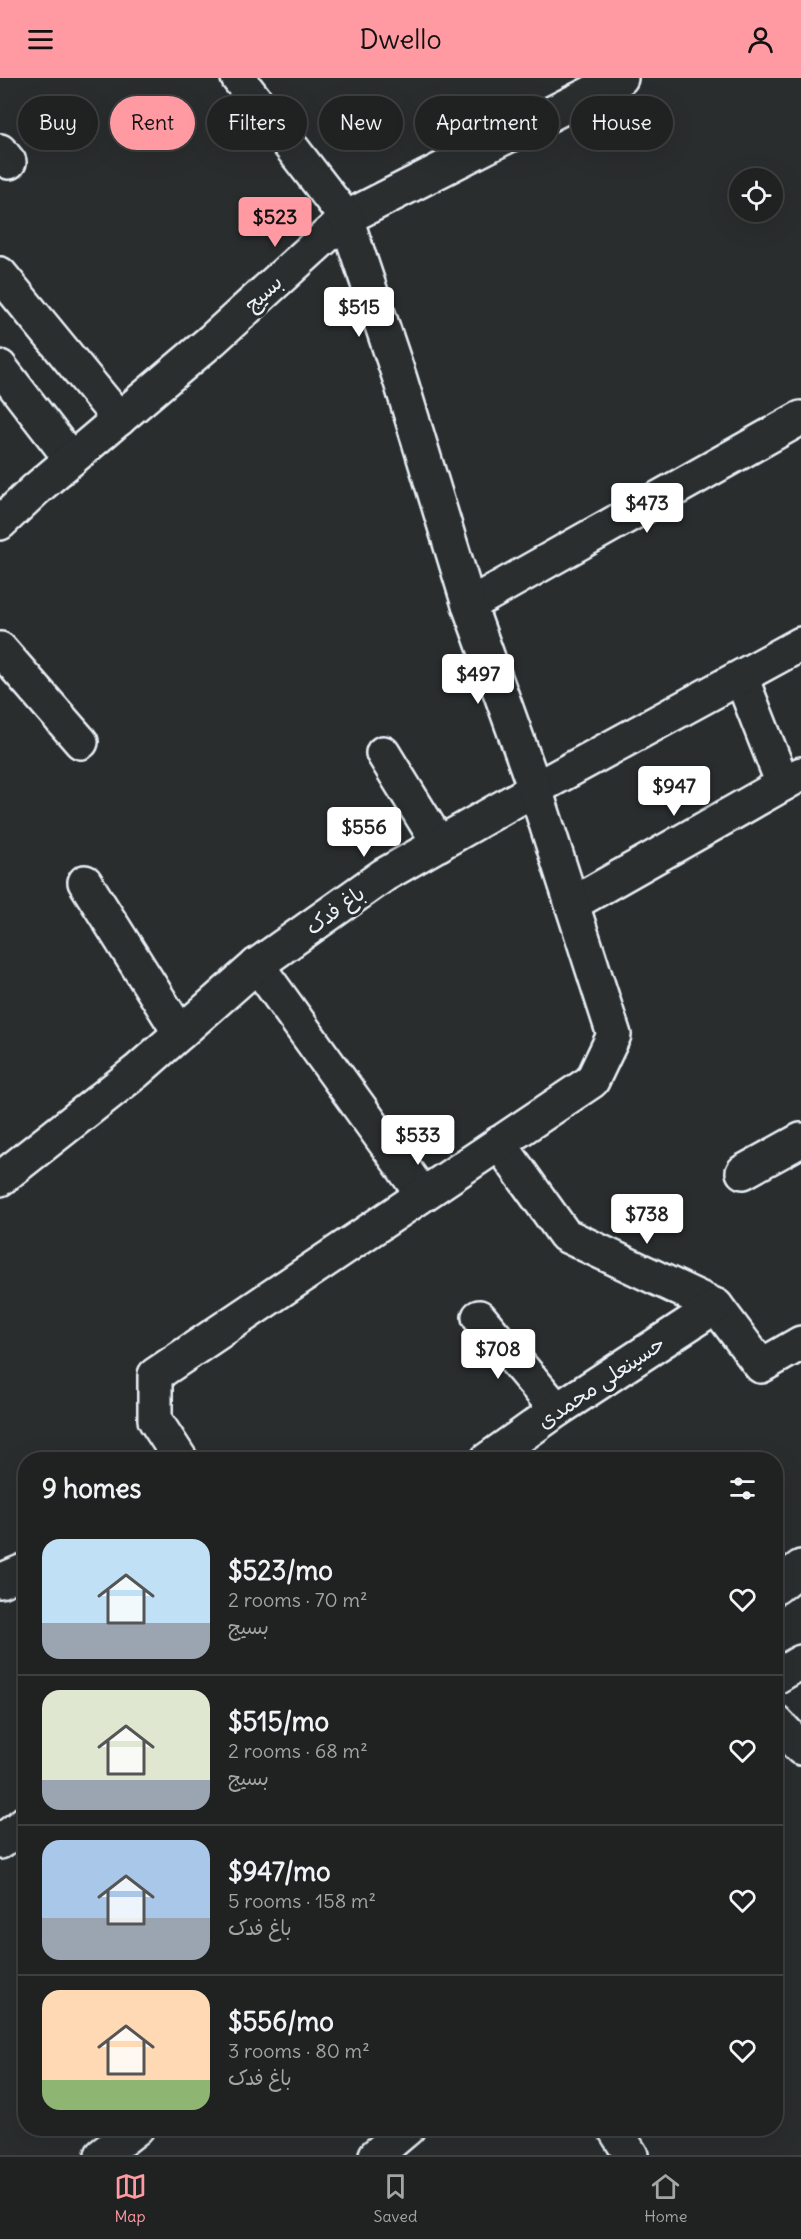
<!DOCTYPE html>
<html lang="en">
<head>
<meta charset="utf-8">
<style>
	:root { --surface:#202222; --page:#282a2a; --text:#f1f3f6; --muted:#a2a4a5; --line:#3d3f40; --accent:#ff9aa2 }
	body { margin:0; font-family:Delius,"Playpen Sans Arabic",sans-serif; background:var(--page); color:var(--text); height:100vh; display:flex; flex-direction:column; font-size:22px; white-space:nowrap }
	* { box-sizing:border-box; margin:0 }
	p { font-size:20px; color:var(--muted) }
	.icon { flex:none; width:33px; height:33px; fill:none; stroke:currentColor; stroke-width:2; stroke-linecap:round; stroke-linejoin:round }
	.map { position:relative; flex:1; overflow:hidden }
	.side { position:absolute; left:18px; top:1374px; width:765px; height:684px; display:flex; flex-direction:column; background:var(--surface); border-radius:24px; box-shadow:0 6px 24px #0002,0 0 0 2px var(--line) }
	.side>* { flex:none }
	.hud { position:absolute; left:18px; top:18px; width:765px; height:54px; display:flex; gap:12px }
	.buttons { position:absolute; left:729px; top:90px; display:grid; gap:12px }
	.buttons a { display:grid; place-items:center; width:54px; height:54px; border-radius:50%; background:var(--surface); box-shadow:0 6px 24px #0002,0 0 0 2px var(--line); font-size:30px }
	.price { position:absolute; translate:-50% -51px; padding:0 14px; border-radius:6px; background:#fff; color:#222; font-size:20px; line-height:39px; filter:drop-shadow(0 2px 3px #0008) }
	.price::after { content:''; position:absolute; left:50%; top:36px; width:18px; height:14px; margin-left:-9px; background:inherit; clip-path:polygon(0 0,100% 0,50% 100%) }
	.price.active { background:var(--accent); color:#111 }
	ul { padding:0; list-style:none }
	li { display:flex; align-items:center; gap:18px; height:150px; padding:0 24px }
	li+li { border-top:2px solid var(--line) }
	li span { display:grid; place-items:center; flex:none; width:168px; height:120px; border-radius:18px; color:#555 }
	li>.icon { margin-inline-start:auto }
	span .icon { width:72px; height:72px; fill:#fffc; stroke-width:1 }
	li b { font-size:26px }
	h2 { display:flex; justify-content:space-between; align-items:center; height:72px; padding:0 24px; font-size:26px }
	.tag { padding:0 21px; border-radius:27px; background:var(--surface); box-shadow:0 6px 24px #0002,0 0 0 2px var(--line); font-size:21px; line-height:54px }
	.tag.active { background:var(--accent); color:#111 }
	header { display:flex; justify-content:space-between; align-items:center; height:78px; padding:0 24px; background:var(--accent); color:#111; font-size:27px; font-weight:600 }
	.dock { display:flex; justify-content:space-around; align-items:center; height:84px; border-top:2px solid var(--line); background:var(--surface); font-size:16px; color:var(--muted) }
	.dock a { display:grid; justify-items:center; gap:3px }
	.dock .active { color:var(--accent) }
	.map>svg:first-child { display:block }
</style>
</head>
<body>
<header><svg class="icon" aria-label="menu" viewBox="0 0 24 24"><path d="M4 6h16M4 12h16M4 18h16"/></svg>Dwello<svg class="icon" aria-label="person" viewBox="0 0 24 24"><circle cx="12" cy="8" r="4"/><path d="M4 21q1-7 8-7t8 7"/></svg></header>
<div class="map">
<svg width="801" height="2077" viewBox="0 0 801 2077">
	<rect width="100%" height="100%" fill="#2a2d2e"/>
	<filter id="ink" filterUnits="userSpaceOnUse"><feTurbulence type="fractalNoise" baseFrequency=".0167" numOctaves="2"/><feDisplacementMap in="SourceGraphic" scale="12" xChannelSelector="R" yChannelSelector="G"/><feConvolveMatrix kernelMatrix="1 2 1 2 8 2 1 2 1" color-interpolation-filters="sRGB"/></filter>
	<g filter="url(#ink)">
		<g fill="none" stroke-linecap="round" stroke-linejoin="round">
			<defs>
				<g id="minor">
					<path d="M0,73L9,84"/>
					<path d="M0,196L119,341"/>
					<path d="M0,289L71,381"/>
					<path d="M0,445L36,411L212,262L346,140L621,0"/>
					<path d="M469,527L801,340"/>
					<path d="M0,571L81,664"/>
					<path d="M741,599L783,706"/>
					<path d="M383,675L439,766"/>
					<path d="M85,804L180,955"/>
					<path d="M572,826L801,696"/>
					<path d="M257,887L422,1116"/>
					<path d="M499,1065L565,1157L716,1228L761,1288L801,1265"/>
					<path d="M743,1094L801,1062"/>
					<path d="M0,1101L137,993L257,887L384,797L535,711L801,566"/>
					<path d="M479,1239L557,1332"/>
					<path d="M181,1382L155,1342V1297L592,1003L614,957L535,711L469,527L400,301L346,140L238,0"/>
					<path d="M487,1382L557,1332L716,1228"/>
					<path d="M0,1503L26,1492"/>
					<path d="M776,1509L801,1489"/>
					<path d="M776,1599L801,1584"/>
					<path d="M776,1644L801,1670"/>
					<path d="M0,1764L26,1744"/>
					<path d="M614,2050L631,2077"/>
					<path d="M102,2077L137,2050"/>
					<path d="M376,2077L408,2050"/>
				</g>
			</defs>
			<use href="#minor" stroke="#e8f1f8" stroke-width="38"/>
			<use href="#minor" stroke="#2a2d2e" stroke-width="33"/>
		</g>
	</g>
	<g text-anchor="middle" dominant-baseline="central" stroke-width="6" stroke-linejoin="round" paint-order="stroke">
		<g font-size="21" fill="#e8f1f8" stroke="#2a2d2e">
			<text transform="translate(263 215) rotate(-42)">بسیج</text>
			<text transform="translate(335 832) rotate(-36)">باغ فدک</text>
			<text transform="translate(601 1304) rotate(-34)">حسینعلی محمدی</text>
		</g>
	</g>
</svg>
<div class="buttons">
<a><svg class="icon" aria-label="locate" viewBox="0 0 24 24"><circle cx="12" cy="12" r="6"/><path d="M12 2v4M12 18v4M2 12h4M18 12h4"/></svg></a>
</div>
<b class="price active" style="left:275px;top:170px">$523</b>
<b class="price" style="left:359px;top:260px">$515</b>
<b class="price" style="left:647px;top:456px">$473</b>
<b class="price" style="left:478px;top:627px">$497</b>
<b class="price" style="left:674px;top:739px">$947</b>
<b class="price" style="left:364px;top:780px">$556</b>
<b class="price" style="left:418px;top:1088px">$533</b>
<b class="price" style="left:647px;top:1167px">$738</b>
<b class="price" style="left:498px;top:1302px">$708</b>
<div class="hud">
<a class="tag">Buy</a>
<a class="tag active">Rent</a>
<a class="tag">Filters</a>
<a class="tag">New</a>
<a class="tag">Apartment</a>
<a class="tag">House</a>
</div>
<section class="side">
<h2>9 homes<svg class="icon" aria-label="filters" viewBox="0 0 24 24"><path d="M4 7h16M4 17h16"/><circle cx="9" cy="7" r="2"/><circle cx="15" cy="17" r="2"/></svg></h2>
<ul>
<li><span style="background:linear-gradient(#bfe0f5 70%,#9aa5b1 0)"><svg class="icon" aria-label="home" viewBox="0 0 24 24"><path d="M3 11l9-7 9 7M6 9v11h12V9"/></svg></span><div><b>$523/mo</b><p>2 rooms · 70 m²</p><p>بسیج</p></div><svg class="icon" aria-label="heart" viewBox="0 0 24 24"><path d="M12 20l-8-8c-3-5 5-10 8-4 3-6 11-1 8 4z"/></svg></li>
<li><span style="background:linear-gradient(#dfe7d0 75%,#9aa5b1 0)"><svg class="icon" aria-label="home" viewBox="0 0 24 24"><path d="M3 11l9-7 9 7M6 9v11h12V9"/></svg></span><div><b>$515/mo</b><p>2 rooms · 68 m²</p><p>بسیج</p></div><svg class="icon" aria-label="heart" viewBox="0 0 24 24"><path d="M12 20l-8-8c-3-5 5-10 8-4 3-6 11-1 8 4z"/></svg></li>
<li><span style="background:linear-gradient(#a9c7e8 65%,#9aa5b1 0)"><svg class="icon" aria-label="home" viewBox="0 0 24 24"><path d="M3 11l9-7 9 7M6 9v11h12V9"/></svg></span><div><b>$947/mo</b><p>5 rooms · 158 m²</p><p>باغ فدک</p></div><svg class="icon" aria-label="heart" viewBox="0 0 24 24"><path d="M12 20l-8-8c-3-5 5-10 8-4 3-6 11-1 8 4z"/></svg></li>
<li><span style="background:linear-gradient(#ffd9b3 75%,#8fb573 0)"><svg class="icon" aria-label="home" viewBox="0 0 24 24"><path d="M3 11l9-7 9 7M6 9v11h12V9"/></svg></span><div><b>$556/mo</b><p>3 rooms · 80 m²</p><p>باغ فدک</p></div><svg class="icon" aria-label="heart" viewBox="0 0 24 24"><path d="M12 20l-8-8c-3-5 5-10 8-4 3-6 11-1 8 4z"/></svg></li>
</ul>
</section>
</div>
<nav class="dock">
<a class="active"><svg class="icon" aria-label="map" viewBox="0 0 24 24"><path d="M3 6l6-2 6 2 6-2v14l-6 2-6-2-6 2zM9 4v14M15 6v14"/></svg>Map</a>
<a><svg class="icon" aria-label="saved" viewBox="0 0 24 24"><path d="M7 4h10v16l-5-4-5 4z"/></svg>Saved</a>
<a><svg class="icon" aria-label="home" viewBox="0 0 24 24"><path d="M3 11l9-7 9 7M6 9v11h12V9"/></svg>Home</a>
</nav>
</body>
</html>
